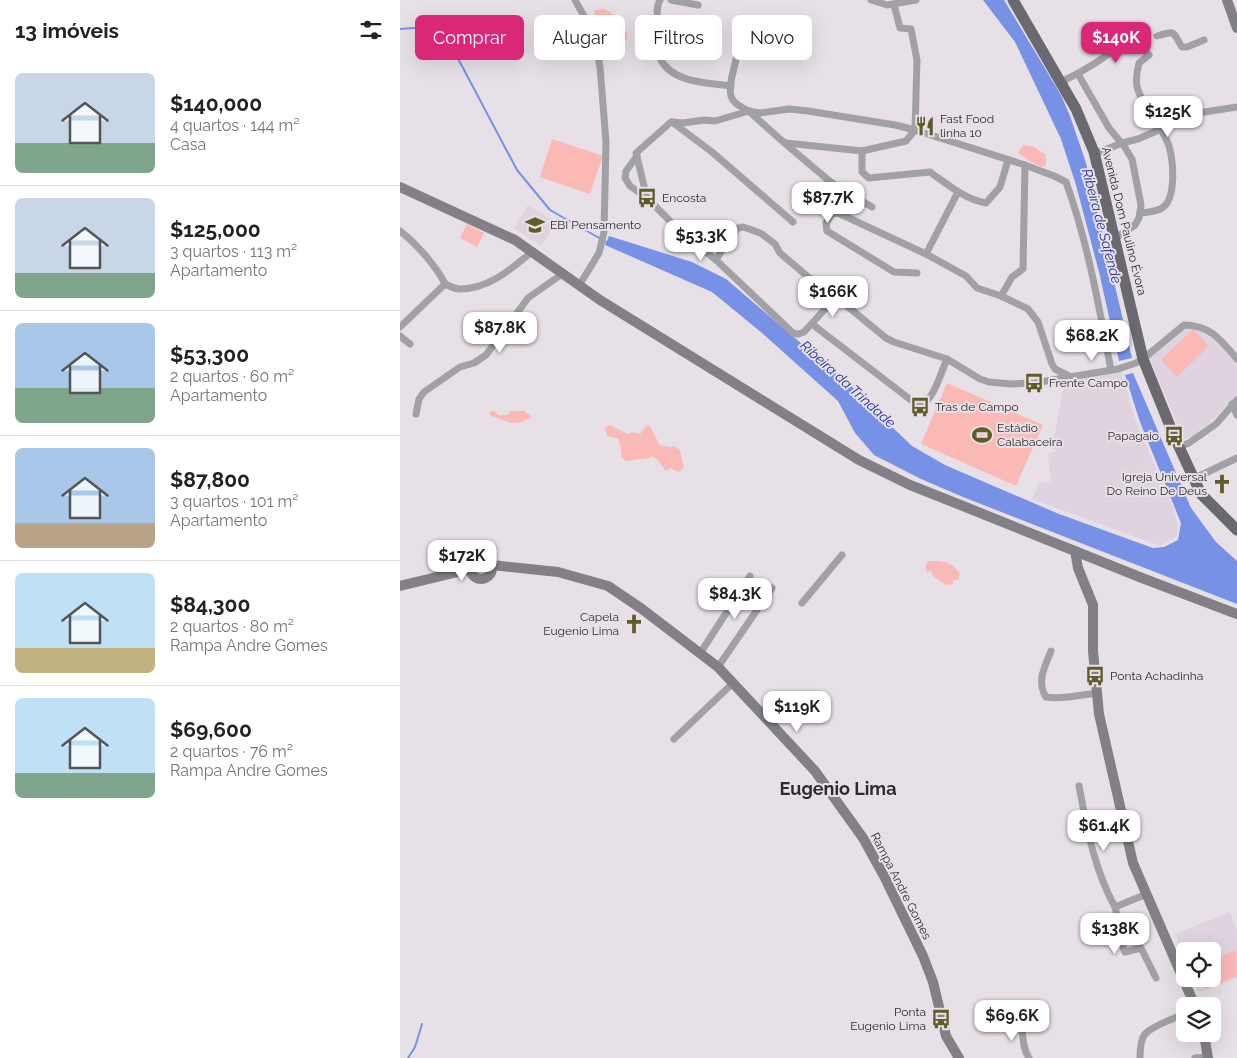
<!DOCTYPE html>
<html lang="pt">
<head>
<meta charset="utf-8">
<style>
	:root { --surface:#fff; --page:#f2f2f2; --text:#222; --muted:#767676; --line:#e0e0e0; --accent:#db2777 }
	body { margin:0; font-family:Raleway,sans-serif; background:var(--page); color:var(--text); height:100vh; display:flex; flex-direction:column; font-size:19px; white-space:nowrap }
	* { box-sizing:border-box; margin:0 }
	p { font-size:16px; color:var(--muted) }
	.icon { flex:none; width:28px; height:28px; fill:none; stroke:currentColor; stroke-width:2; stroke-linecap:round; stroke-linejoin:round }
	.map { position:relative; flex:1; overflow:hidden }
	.sheet { display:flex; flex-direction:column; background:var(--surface); width:400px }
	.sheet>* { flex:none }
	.top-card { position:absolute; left:15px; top:15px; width:475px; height:45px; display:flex; gap:10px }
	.controls { position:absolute; left:776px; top:942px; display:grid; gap:10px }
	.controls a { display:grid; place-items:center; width:45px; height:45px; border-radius:8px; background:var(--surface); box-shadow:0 5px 20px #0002; font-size:25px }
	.price { position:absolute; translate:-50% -42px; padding:0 11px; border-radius:10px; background:#fff; color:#222; font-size:16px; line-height:32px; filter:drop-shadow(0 1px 2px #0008) }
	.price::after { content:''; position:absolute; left:50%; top:30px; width:15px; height:11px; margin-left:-8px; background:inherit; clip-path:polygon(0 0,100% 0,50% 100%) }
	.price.on { background:var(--accent); color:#fff }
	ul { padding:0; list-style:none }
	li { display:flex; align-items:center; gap:15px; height:125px; padding:0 15px }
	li+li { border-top:1px solid var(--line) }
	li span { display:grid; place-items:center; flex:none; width:140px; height:100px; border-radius:8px; color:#555 }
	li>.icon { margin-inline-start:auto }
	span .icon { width:60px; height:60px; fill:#fffc; stroke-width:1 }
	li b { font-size:21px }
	h2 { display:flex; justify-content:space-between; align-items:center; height:60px; padding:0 15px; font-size:21px }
	.chip { padding:0 18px; border-radius:8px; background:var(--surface); box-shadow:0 5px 20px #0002; font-size:18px; line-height:45px }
	.chip.on { background:var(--accent); color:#fff }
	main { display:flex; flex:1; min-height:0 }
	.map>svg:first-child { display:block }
</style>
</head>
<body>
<main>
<section class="sheet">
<h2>13 imóveis<svg class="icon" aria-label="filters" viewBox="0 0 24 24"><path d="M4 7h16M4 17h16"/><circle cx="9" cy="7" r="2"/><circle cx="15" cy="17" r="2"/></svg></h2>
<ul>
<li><span style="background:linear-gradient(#c9d6e8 70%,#7fa58c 0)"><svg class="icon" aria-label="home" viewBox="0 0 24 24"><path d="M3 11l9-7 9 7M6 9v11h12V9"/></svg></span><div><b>$140,000</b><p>4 quartos · 144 m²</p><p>Casa</p></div></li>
<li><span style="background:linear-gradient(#c9d6e8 75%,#7fa58c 0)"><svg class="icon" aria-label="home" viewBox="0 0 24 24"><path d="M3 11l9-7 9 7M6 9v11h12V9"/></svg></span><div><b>$125,000</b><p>3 quartos · 113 m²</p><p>Apartamento</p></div></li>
<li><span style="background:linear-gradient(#a9c7e8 65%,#7fa58c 0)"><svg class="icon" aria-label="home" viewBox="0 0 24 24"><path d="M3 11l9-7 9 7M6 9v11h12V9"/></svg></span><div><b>$53,300</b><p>2 quartos · 60 m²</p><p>Apartamento</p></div></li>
<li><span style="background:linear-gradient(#a9c7e8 75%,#b9a48a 0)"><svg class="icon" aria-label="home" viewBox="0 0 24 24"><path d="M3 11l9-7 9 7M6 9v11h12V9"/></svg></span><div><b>$87,800</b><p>3 quartos · 101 m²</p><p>Apartamento</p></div></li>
<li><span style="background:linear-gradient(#bfe0f5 75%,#c2b280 0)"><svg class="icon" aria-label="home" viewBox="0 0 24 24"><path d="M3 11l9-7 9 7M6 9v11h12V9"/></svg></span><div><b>$84,300</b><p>2 quartos · 80 m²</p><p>Rampa Andre Gomes</p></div></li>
<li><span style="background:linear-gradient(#bfe0f5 75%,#7fa58c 0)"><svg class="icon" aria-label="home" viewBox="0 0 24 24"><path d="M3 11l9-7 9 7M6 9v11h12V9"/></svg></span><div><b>$69,600</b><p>2 quartos · 76 m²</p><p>Rampa Andre Gomes</p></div></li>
</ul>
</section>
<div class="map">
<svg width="837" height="1058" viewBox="0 0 837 1058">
	<rect width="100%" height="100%" fill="#e7e0e7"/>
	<g fill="#dfd3df">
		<path d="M128,205L156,222L141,246L114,228Z"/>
		<path d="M785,328L799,330L819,343L837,364V396L803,429L790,438L784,439L749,358Z"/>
		<path d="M721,371L736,422L772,505L778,526L777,536L760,546L632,499L639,483L651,481L648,454L657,451L652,448L664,385L668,380Z"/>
		<path d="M830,912L837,931V978L799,992L793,979H812V951H785V959L775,934Z"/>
	</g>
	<g fill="#fbb9b6">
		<path d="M204,9L213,14L217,28L227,32C228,40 225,43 218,47L216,42L219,39V34L198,20L194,14L195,10Z"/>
		<path d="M152,139L203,156L190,194L140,177Z"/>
		<path d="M623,145L634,147L646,155V164L643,167L632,163L618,153Z"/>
		<path d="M67,224L84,233L77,247L60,238Z"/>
		<path d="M793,329L809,346L777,377L761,360Z"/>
		<path d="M547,383L643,425L616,486L521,444Z"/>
		<path d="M92,410L99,415H107L111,411H124L132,417L122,422L111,423L89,415Z"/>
		<path d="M210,425L228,434L233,432L240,434L247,425L251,427C253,434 257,438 259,445L270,447L274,446L280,450L284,468L278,472L271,468L266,471L258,460L252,456L250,458L226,461L222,458L219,439L207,436L205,428Z"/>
		<path d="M528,561C543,561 552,561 560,574L558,580H553V584L546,585L533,576L531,571L527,572L525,567Z"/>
		<path d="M836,950L837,976L805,990L800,979H812L813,959Z"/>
	</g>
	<g fill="#7691e5">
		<path d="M583,0H604L661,95L670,116L686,163L732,358L719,361L699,272L676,185L661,139L615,42Z"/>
		<path d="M209,236L292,262L326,279L465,398L489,424L512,446L545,465L659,514L753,548L764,547L778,540L781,523L740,422L725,375L733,373L791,508L816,542L837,561V604L563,497L521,479L474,455L455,433L438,401L362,333L312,292L205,245Z"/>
	</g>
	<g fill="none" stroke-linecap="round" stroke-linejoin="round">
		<g stroke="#7691e5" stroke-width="2">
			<path d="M0,29L28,27L44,32L117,170L150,210L208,243"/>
			<path d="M8,1058L15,1047L22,1024"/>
		</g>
		<g stroke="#a1a0a4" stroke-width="7">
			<path d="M175,0L194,34L200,67L206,142L204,232L199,253L180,284"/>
			<path d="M260,0C255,8 258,21 258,31C259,39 257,51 260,58C271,83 309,83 331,86"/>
			<path d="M271,0L298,5"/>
			<path d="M471,0L487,5L516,0"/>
			<path d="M757,36C776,30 772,31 782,47H787L804,40"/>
			<path d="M337,55C335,67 328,84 331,96C334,106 344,107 351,113C377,137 404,160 432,183L424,202L425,208L432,214L438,213L526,254L566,276L577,288L601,296L628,309L638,322L652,364L655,369L669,376"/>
			<path d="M678,74L709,128L724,146L732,159L741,205L739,218L735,225L714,239"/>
			<path d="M661,82C687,70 709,55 731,37L749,55L739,63C737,71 735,83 738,90C745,109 759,124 767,141C774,155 777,199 762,208C756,212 747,212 740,213"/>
			<path d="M272,122L312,152L393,222"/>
			<path d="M386,143L462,151V172L469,178L530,172C547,184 566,200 586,203L600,187L608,160"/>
			<path d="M462,151L506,141L515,130L517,60L511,29L500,28L494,5"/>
			<path d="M695,154L722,143L738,139L798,113L837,107"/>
			<path d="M237,156L226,171L225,178L230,186L247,198L279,230L316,260L393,333L398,334L404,332L436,297"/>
			<path d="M432,183L472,207"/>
			<path d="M247,198L236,153L271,122L283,123L304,120L315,121L349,111L360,113L389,109L408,111L495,125L515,130L625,165L654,176L666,182C688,243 699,307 711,370"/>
			<path d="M432,214L426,223L427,231L494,272L517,273"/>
			<path d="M0,231C15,242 37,267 45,284"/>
			<path d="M526,254L558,192"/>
			<path d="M316,260L328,240L338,228L343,227L352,230L362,234L375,244L380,253L407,276L436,297L486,338L494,342L547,359L580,379L589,382L611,384L634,383L718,369L736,363L743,359L784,325C810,325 821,340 837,359"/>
			<path d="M601,296L612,277L623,269L625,165"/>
			<path d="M412,324L520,407C535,397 540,375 547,359"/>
			<path d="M0,327L45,284C49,286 55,289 60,289C89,289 111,269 133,251"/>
			<path d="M0,336L10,344"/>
			<path d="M832,404L837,415"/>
			<path d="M16,414L19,399L24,392L60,367L74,363L86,355L128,298L162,274"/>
			<path d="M779,447L789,443L816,424L837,400"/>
			<path d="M793,479L837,458"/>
			<path d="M402,603L442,555"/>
			<path d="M651,651C645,666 636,682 646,697C660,700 681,695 697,693"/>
			<path d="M301,652L350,576"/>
			<path d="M318,667L372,588"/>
			<path d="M274,739L333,683"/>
			<path d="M679,786C687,828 694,869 715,907L747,894"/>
			<path d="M715,907L721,931L719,938L725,952L741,948L756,978"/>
			<path d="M618,1014C625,1028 620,1045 629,1058"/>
			<path d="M740,1058C740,1051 740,1040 745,1034C753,1026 774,1018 785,1014"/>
			<path d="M795,1058L808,1057"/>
		</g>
		<g stroke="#828086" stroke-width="10">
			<path d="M827,0L837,28"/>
			<path d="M0,187L115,240L200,300L459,460L510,485L568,508L742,578L837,614"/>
			<path d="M675,551L678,568L693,605V651L699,714L733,863L795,1006"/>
			<circle cx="81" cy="568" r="11"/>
			<path d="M92,565L158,572L208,586L242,609L318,667L415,771L463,838L484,876L523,956L533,982L546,1036L559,1058"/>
			<path d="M0,586L70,569"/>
			<path d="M804,1034L808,1058"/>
		</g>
		<path stroke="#6b6970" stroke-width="11" d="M613,0L676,109L694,152L743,359L774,436L801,494L837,530"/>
	</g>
	<defs>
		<symbol id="restaurant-bare" viewBox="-9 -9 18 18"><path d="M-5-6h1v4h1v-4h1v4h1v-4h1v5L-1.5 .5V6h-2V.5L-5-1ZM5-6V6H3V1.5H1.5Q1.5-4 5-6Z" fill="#605c29" stroke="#e7e0e7" stroke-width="2.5" paint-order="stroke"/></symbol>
		<symbol id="bus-bare" viewBox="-9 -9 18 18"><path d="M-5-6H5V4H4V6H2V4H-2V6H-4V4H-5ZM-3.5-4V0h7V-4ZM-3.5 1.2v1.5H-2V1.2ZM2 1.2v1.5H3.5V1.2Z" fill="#605c29" stroke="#e7e0e7" stroke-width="2.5" paint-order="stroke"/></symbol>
		<symbol id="school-bare" viewBox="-9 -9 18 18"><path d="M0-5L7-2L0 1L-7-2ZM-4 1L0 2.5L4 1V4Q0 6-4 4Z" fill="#605c29" stroke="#e7e0e7" stroke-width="2.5" paint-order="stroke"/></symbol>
		<symbol id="stadium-bare" viewBox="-9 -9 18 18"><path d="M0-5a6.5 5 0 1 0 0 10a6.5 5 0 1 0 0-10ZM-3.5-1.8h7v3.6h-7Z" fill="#605c29" stroke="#e7e0e7" stroke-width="2.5" paint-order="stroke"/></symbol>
		<symbol id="church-bare" viewBox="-9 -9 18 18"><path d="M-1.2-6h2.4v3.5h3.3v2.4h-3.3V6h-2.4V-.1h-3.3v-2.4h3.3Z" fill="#605c29" stroke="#e7e0e7" stroke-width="2.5" paint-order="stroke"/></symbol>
	</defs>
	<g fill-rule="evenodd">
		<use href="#restaurant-bare" x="511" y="112" width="28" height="28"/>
		<use href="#bus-bare" x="233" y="184" width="28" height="28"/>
		<use href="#school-bare" x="121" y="211" width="28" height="28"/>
		<use href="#bus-bare" x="620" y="369" width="28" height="28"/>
		<use href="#bus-bare" x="506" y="393" width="28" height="28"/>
		<use href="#stadium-bare" x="568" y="421" width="28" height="28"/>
		<use href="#bus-bare" x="760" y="422" width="28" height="28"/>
		<use href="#church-bare" x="808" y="470" width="28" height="28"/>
		<use href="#church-bare" x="220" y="610" width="28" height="28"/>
		<use href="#bus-bare" x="681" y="662" width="28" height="28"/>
		<use href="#bus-bare" x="527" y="1005" width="28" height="28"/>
	</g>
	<g text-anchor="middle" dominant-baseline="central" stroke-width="4" stroke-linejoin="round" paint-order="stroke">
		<g font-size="12" fill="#2e2c2e" stroke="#e7e0e7" text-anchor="start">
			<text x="540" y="119">Fast Food<tspan x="540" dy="14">linha 10</tspan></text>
			<text x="262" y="198">Encosta</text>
			<text x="150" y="225">EBI Pensamento</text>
			<text x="649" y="383">Frente Campo</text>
			<text x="535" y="407">Tras de Campo</text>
			<text x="597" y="428">Estádio<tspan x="597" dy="14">Calabaceira</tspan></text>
			<text x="759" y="436" text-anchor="end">Papagaio</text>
			<text x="807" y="477" text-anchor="end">Igreja Universal<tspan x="807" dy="14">Do Reino De Deus</tspan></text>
			<text x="219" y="617" text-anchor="end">Capela<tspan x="219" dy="14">Eugenio Lima</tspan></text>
			<text x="710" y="676">Ponta Achadinha</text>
			<text x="526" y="1012" text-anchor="end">Ponta<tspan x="526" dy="14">Eugenio Lima</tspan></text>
		</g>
		<g font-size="12" fill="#2e2c2e" stroke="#e7e0e7">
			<text transform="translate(724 221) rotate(76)">Avenida Dom Paulino Évora</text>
			<text transform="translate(501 886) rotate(63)">Rampa Andre Gomes</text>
		</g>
		<g font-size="14" font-style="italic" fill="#223293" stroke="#e7e0e7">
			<text transform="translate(702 226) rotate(75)">Ribeira de Safende</text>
			<text transform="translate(448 384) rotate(42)">Ribeira da Trindade</text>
		</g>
		<g font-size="18" font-weight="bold" fill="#2e2c2e" stroke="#e7e0e7">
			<text x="438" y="788">Eugenio Lima</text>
		</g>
	</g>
</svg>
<div class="controls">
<a><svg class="icon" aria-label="locate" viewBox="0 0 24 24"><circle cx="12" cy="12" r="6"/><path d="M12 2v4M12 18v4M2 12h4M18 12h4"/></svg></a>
<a><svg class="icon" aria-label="layers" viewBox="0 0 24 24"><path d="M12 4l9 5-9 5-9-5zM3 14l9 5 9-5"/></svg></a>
</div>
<b class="price on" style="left:716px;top:64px">$140K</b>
<b class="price" style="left:768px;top:138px">$125K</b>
<b class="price" style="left:428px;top:224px">$87.7K</b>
<b class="price" style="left:301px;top:262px">$53.3K</b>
<b class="price" style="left:433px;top:318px">$166K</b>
<b class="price" style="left:100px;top:354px">$87.8K</b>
<b class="price" style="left:692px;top:362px">$68.2K</b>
<b class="price" style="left:62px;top:582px">$172K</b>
<b class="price" style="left:335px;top:620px">$84.3K</b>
<b class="price" style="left:397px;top:733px">$119K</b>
<b class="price" style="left:704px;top:852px">$61.4K</b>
<b class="price" style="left:715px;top:955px">$138K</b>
<b class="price" style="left:612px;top:1042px">$69.6K</b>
<div class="top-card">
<a class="chip on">Comprar</a>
<a class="chip">Alugar</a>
<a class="chip">Filtros</a>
<a class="chip">Novo</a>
</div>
</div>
</main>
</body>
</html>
